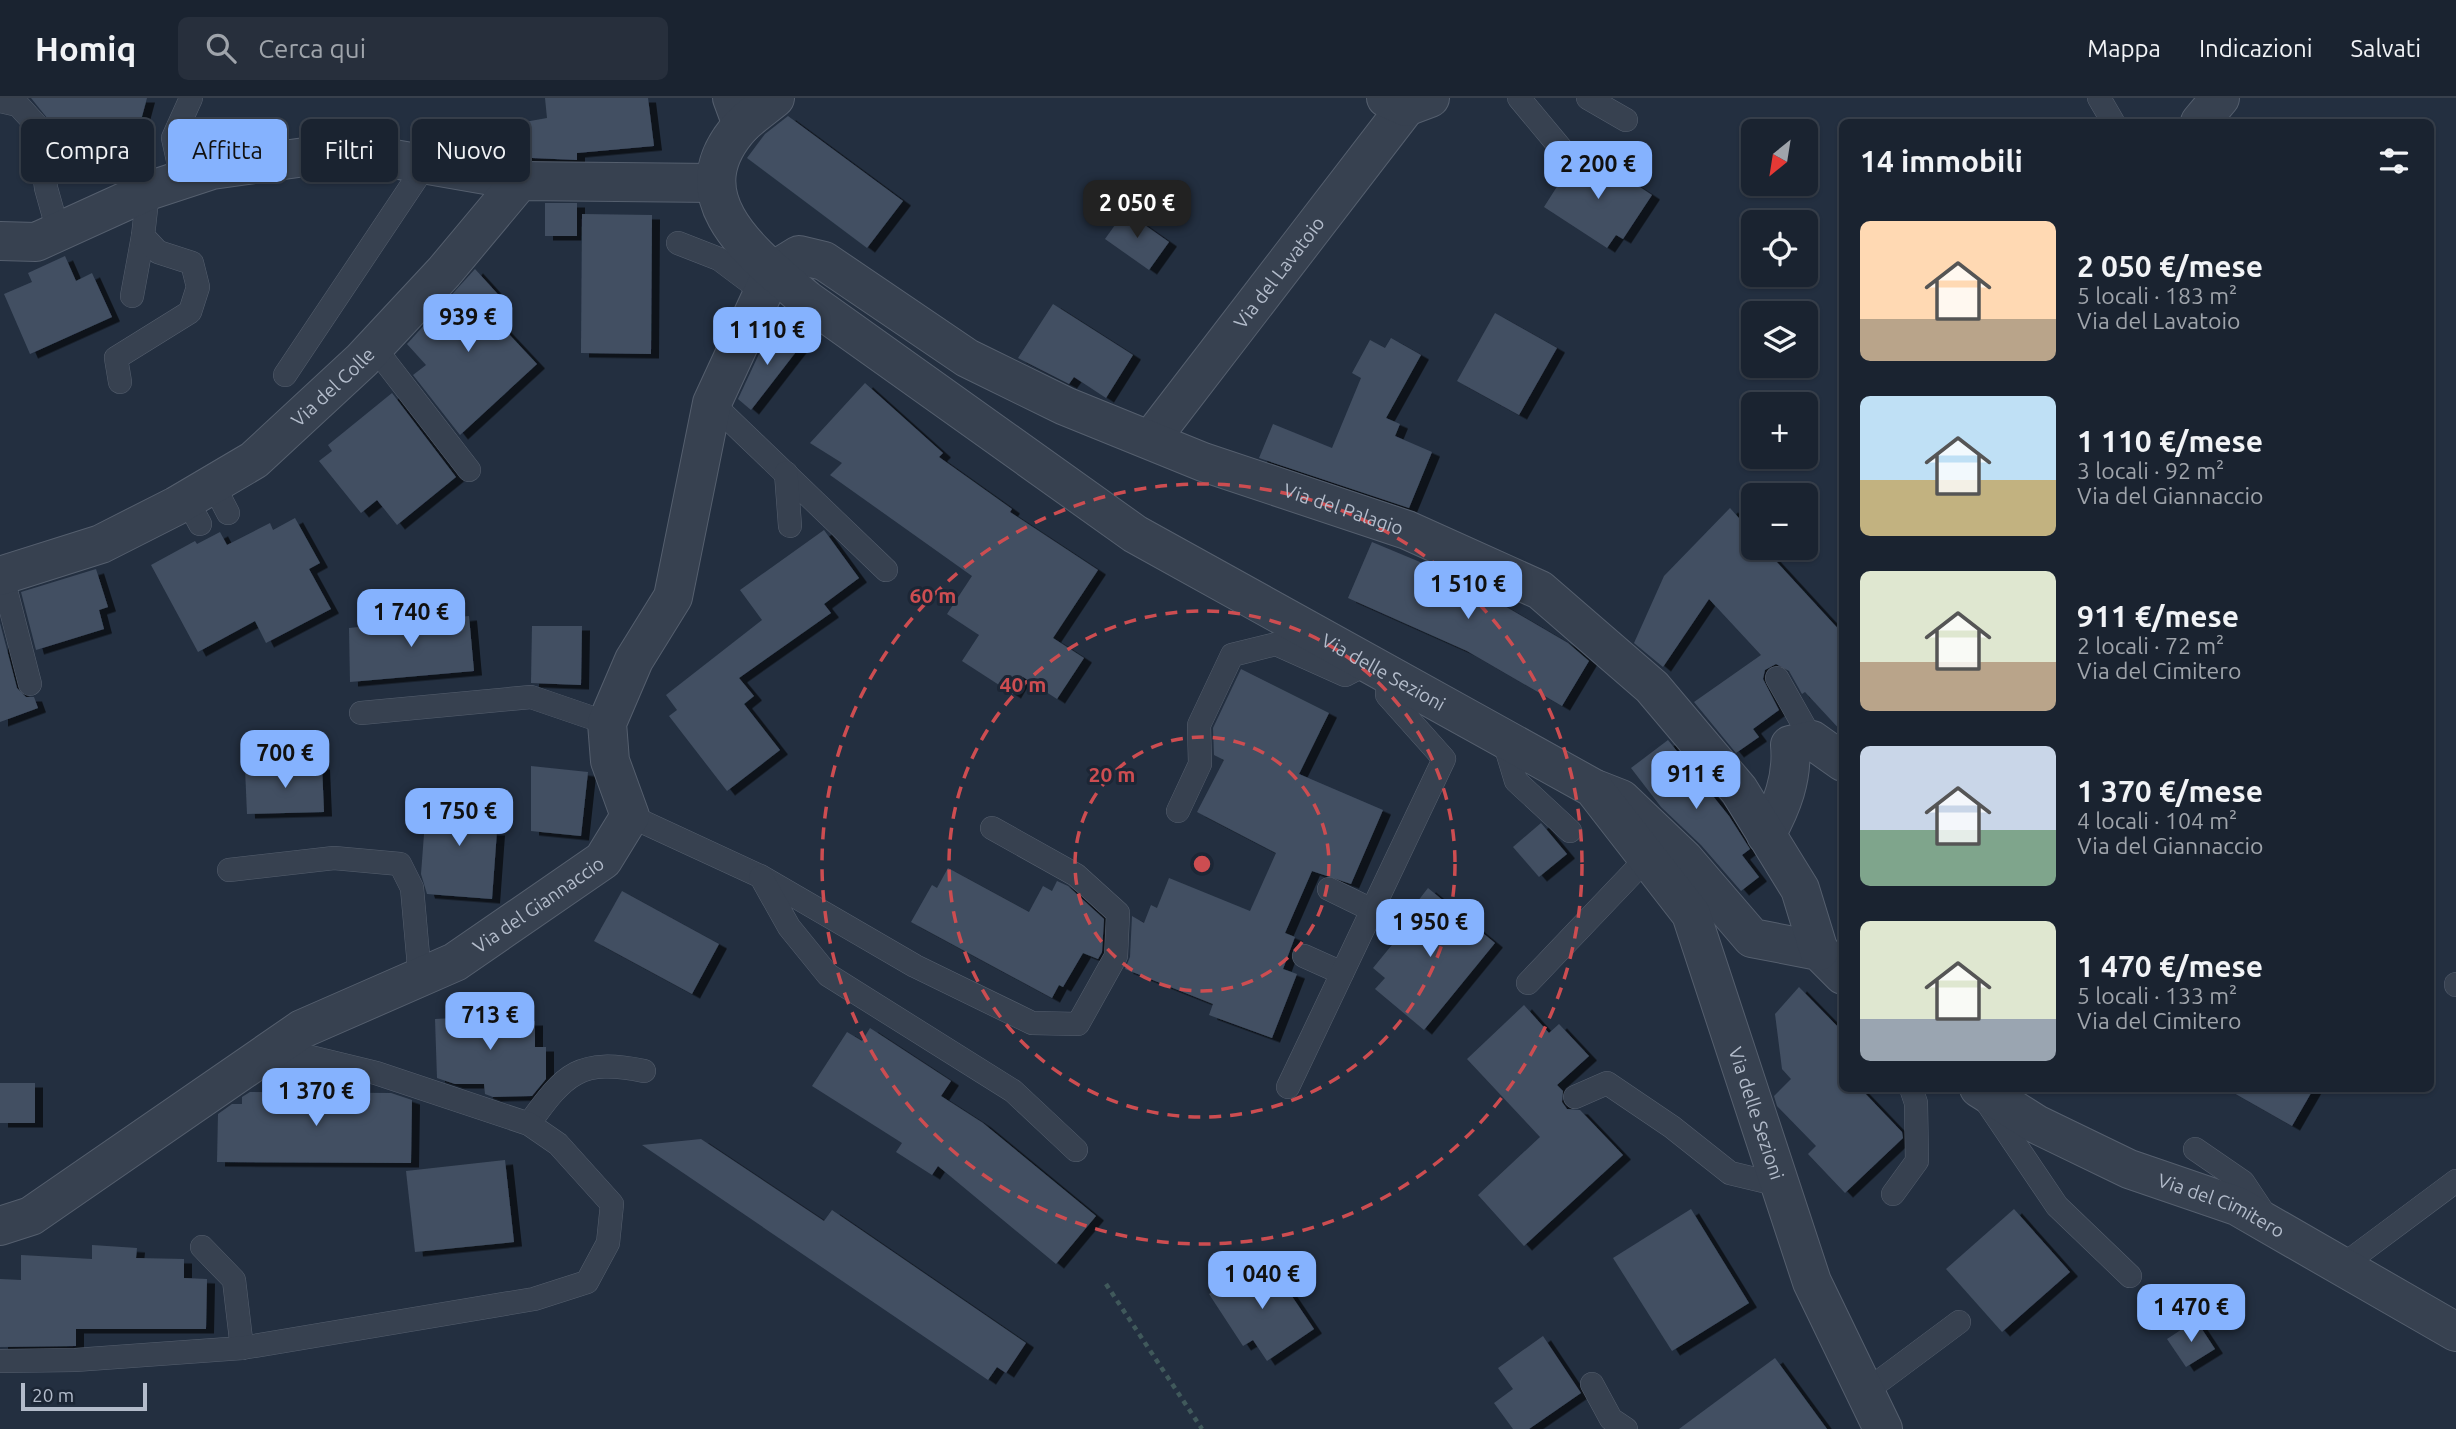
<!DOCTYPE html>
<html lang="it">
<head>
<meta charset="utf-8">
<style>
	:root { --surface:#1a2330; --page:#272f3c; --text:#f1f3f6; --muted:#9fa4ab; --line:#38404c; --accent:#85b2fe }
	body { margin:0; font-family:Ubuntu,sans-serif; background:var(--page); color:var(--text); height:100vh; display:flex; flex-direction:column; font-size:26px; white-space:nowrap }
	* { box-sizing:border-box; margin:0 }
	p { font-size:23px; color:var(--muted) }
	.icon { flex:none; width:38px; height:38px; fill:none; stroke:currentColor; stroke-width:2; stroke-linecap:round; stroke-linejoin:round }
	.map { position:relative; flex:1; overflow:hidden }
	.sheet { position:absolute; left:1839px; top:21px; width:595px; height:973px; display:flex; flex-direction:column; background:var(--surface); border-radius:10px; box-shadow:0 2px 5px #0004,0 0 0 2px var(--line) }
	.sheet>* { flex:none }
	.guide { position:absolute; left:21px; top:21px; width:665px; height:63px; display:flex; gap:14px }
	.needle { width:46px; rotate:210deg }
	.tools { position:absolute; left:1741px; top:21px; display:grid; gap:14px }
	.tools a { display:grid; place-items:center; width:77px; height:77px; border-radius:10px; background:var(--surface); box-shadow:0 2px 5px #0004,0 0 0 2px var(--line); font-size:35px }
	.scale { position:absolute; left:21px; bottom:18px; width:126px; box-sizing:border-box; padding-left:7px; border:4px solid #b3bccb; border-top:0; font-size:19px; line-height:24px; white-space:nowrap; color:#b3bccb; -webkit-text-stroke:5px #1c2635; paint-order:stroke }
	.price { position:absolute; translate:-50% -60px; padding:0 16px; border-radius:14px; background:var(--accent); color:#111; font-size:23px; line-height:46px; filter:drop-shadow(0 2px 4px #0008) }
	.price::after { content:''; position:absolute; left:50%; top:42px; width:21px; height:16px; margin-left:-10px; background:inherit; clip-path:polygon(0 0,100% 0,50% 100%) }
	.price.on { background:#222; color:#fff }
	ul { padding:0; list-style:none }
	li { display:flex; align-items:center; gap:21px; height:175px; padding:0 21px }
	li span { display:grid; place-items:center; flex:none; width:196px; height:140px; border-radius:10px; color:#555 }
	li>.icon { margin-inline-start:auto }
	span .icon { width:84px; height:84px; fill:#fffc; stroke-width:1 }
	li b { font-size:30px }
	h2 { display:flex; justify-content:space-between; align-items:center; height:84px; padding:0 21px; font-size:30px }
	.tag { padding:0 24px; border-radius:10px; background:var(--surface); box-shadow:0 2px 5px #0004,0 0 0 2px var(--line); font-size:24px; line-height:63px }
	.tag.on { background:var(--accent); color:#111 }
	header { display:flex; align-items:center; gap:42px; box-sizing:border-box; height:98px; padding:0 35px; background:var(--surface); border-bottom:2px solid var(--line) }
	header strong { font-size:33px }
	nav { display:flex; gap:38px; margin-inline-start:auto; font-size:24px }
	.search { width:490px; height:63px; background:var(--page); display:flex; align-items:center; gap:18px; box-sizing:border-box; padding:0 24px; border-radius:10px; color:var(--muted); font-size:26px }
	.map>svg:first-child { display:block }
</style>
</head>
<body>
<header>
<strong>Homiq</strong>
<div class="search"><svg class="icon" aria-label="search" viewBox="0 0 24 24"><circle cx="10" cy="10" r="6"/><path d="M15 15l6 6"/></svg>Cerca qui</div>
<nav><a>Mappa</a><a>Indicazioni</a><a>Salvati</a></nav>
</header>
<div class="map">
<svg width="2456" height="1331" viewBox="0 0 2456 1331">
	<defs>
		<filter id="shadow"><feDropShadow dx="8" dy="4.5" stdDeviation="0" flood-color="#0009"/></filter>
	</defs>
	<rect width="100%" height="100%" fill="#232f40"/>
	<g fill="#424f62" filter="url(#shadow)">
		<path d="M31,0H147L134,48L52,26Z"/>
		<path d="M545,0H648L654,48L577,55V62L510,59L508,27L547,20Z"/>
		<path d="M788,18L903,103L867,150L747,60L765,36Z"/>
		<path d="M1588,55L1652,97L1623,141L1616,137L1607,150L1544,109L1565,76L1571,81Z"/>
		<rect x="545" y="105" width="32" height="33"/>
		<path d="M1125,113L1169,144L1149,172L1105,141Z"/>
		<path d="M582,116L652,117L651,256L581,255Z"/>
		<path d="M65,158L76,183L92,175L112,219L30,256L4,196L32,184L28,175Z"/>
		<path d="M475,171L505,204L490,216L537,266L460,337L413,277L426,267L407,246Z"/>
		<path d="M1053,206L1133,257L1106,300L1074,279L1069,286L1018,260Z"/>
		<path d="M1495,215L1557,250L1519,317L1457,283Z"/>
		<path d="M772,228L799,250L751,312L738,301Z"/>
		<path d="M1391,240L1421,257L1386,320L1400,326L1395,338L1432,354L1409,410L1259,360L1273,326L1332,350L1361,280L1352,275L1370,242L1385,250Z"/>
		<path d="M865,285L943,355L939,359L1012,411L1010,414L1098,472L1053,540L1084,560L1057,601L1023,579L1013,596L962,563L979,537L947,516L972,478L830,377L842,365L810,345Z"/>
		<path d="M392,295L456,379L397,427L377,402L361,415L319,363L332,353L328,347Z"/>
		<path d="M1730,410L1754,437V450H1764L1843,536V635L1805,594L1802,596L1789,573L1776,566L1765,572L1763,581L1779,612L1753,631L1759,639L1736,655L1694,604L1761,557L1709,501L1663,569L1634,545L1664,478Z"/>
		<path d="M295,420L320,465L309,471L331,511L266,545L255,523L198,554L151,467L195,443L197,446L220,434L227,447L270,425L273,432Z"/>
		<path d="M824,432L859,480L824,506L831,515L739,580L754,598L744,606L780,652L727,693L669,618L677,612L666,597L762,522L740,492Z"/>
		<path d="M1372,444L1468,484L1467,486L1568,545L1589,563L1562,608L1467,553L1348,500Z"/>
		<path d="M96,471L108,509L99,512L104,531L36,552L21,494Z"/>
		<path d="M469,518L474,573L350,584L349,530Z"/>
		<path d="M0,525L17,590L26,599H34L38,610L0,624Z"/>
		<path d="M532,528H582L581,587L531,585Z"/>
		<path d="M1241,571L1329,615L1299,676L1383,712L1351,786L1312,773L1285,835L1295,839L1283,871L1297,876L1272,940L1209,917L1213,906L1125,871L1130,859L1132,818L1144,825L1151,807L1157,810L1169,780L1250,813L1276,755L1197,714L1224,662L1214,657L1213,630Z"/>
		<path d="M1668,642L1729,718L1750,751L1742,757L1759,779L1741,793L1701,747L1661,709L1631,670Z"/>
		<path d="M322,667L324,714L247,716L245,670Z"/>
		<path d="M531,668L588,674L581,738L531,733Z"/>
		<path d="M434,696L486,698L489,733H497L492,801L427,796L421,776L425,723L433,724Z"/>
		<path d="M1541,725L1567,756L1539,779L1513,749Z"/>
		<path d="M948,770L1029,814L1043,788L1052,793L1057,783L1068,788L1104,821L1102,854L1098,861L1083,855L1063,889L1059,887L1052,900L911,824L932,787L937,790Z"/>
		<path d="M1428,790L1495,845L1424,932L1375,891L1385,880L1373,870L1405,831L1400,826Z"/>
		<path d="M622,793L719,846L692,896L594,843Z"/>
		<path d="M1799,889L1843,934V990H1860L1902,1034L1903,1040L1845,1095L1808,1056L1816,1048L1777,1008L1774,998L1791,981L1782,971L1775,916Z"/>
		<path d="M1524,907L1549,935L1559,926L1589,958L1557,987L1563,993L1562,1004L1567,1011L1580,1012L1623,1057L1524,1148L1478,1097L1540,1039L1467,961Z"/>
		<path d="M508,908L509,924L535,923V949H546V981L532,998L493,999L485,996L484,986H455L437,980L435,921L454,920V909Z"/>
		<path d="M870,930L951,983L941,998L983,1025L1096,1118L1056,1166L938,1068L932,1077L896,1054L902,1045L812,988L847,934L862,943Z"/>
		<rect x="0" y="985" width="35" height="40"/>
		<path d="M2225,990H2314L2292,1028Z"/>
		<path d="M250,994L391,995L412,1002L411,1065L217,1064L218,1016L232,1006H242V999Z"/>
		<path d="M701,1041L824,1123L832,1112L1026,1245L1006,1275L997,1269L988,1282L642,1047Z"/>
		<path d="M505,1062L514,1144L415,1154L406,1073Z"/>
		<path d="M1691,1111L1749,1205L1672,1253L1613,1160Z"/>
		<path d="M2014,1111L2070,1174L2002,1234L1946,1171Z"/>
		<path d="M92,1147L137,1150L136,1160L184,1161V1180L207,1181L206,1231H76V1248L0,1249V1181L21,1182V1157L92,1161Z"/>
		<path d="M1257,1164L1268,1179L1275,1173L1314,1231L1267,1263L1253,1242L1243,1248L1209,1196Z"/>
		<path d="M2196,1222L2215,1251L2186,1269L2167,1241Z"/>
		<path d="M1543,1238L1581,1295L1529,1331H1513L1494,1305L1513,1291L1498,1270Z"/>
		<path d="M1775,1260L1827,1331H1679Z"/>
	</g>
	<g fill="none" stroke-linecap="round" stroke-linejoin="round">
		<defs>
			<g id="service">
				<path d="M1519,0L1564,54"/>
				<path d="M1588,0L1626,22"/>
				<path d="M2099,0L2113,24"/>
				<path d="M0,3L18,7L39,30L46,90L58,133"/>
				<path d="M182,81L173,40L191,0"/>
				<path d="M678,145L719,161L763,194"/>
				<path d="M132,198L143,138"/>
				<path d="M374,249L469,372"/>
				<path d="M285,277L426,66"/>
				<path d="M120,284L116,260L190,214L198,189L192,165L158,154L143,138L148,93"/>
				<path d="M712,305L886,472"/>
				<path d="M786,375L790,428"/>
				<path d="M213,386L228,415"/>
				<path d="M187,402L200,426"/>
				<path d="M2,477L30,586"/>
				<path d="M1777,580L1812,642"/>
				<path d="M361,615L531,599L607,625"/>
				<path d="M1503,640L1516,683L1570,733"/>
				<path d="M1178,713L1200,666L1199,627L1232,557L1276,546L1345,577L1368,565"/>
				<path d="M630,718L760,778L915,868L1032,925L1078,926L1116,858L1118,815L1076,777L992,730"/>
				<path d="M229,772L334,760L400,766L412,790L420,880"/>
				<path d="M761,779L789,829L828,877L1013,993L1076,1052"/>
				<path d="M1329,791L1372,812"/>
				<path d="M1304,858L1342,875"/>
				<path d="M1528,885L1647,760"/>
				<path d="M2456,886V887"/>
				<path d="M1288,989L1444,661L1387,597L1388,576"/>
				<path d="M1575,999L1607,985L1672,1029L1730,1075L1780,1087"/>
				<path d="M1984,1000L2057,1108L2130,1178"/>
				<path d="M529,1026C565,975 580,960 644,973"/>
				<path d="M2195,1051L2243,1084L2265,1117"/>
				<path d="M1893,1096L1917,1063L1916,1005L1911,990"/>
				<path d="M202,1149L234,1182L242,1250"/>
				<path d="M2342,1168L2456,1083"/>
				<path d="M0,1263L75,1262L242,1250L534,1201L587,1184L608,1145L612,1106L558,1046L529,1026L376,975L310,959L263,962"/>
				<path d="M1592,1286L1611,1321L1626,1331"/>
				<path d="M1865,1294L1959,1224"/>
			</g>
			<g id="minor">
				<path d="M732,0L742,27"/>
				<path d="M2200,24L2220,0"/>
				<path d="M0,143L36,144L148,93L212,72L348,53L520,83"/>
				<path id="s1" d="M1151,341L1406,9"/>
				<path id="s2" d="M0,478L101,446L176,408L254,362L362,262L444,174L520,83L714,85"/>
				<path d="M1598,692L1621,701L1684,761L1752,840L1819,853L1843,877"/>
				<path d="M1766,737C1782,708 1793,680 1790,647L1812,642L1843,664"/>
				<path id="s3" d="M1979,990L2036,1026L2129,1071L2237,1108L2456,1234"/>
				<path id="s4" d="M0,1128L31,1118L302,931L455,864L603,762L630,718L610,663L607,625L634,562L673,499L712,305L773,173L799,157L824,163L967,260L1065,308L1203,364L1407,432L1540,492L1652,589L1739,692L1800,791L1819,853"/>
			</g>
			<g id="tertiary">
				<path id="s5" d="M775,0C764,9 751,18 741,28C676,100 754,157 807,202L1135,436L1593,690L1691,816L1812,1184L1883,1331"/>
				<path d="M1386,0L1406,9L1430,0"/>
			</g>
		</defs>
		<use href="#service" stroke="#555f6e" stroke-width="24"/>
		<use href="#minor" stroke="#555f6e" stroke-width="40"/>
		<use href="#tertiary" stroke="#555f6e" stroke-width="40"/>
		<path stroke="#40595b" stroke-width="4.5" stroke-dasharray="5 5" stroke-linecap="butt" d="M1106,1186L1202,1331"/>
		<use href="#service" stroke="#374150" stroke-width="23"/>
		<use href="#minor" stroke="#374150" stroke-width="38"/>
		<use href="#tertiary" stroke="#374150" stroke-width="38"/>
	</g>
	<g fill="none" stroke="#cd4d51" stroke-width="3.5" stroke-dasharray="12 9">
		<circle cx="1202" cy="766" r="127"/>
		<circle cx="1202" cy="766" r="253"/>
		<circle cx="1202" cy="766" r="380"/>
	</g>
	<g text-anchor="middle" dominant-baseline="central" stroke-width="6" stroke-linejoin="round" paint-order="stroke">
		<g font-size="19" fill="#b3bccb" stroke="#1c2635">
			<text stroke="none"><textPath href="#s1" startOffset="210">Via del Lavatoio</textPath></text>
			<text stroke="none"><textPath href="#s2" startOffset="388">Via del Colle</textPath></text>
			<text stroke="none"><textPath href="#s4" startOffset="1978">Via del Palagio</textPath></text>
			<text stroke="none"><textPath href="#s5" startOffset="947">Via delle Sezioni</textPath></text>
			<text stroke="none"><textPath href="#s4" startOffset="630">Via del Giannaccio</textPath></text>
			<text stroke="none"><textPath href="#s5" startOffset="1556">Via delle Sezioni</textPath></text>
			<text stroke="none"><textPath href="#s3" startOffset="270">Via del Cimitero</textPath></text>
		</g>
	</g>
	<circle cx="1202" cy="766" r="10" fill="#cd4d51" stroke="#1c2635" stroke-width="3.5"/>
	<g font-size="21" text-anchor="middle" font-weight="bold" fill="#cd4d51" stroke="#1c2635" stroke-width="6" stroke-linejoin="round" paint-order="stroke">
		<text x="933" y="505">60 m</text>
		<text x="1023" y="594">40 m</text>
		<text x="1112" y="684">20 m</text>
	</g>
</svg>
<div class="tools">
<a><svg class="needle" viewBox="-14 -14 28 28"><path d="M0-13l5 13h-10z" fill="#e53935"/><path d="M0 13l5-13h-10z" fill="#9fa4ab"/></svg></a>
<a><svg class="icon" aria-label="locate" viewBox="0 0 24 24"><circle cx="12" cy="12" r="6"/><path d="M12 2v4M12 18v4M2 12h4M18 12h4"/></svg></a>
<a><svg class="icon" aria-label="layers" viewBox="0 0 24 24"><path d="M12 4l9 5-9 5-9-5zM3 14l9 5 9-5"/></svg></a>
<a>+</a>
<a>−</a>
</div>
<div class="scale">20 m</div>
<b class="price" style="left:1598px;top:103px">2 200 €</b>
<b class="price on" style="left:1137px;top:142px">2 050 €</b>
<b class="price" style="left:468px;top:256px">939 €</b>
<b class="price" style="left:767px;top:269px">1 110 €</b>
<b class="price" style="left:1468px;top:523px">1 510 €</b>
<b class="price" style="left:411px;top:551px">1 740 €</b>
<b class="price" style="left:285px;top:692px">700 €</b>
<b class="price" style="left:1696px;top:713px">911 €</b>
<b class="price" style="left:459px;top:750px">1 750 €</b>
<b class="price" style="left:1430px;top:861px">1 950 €</b>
<b class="price" style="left:490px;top:954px">713 €</b>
<b class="price" style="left:316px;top:1030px">1 370 €</b>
<b class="price" style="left:1262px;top:1213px">1 040 €</b>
<b class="price" style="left:2191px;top:1246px">1 470 €</b>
<div class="guide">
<a class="tag">Compra</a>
<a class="tag on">Affitta</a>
<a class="tag">Filtri</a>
<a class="tag">Nuovo</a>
</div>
<section class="sheet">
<h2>14 immobili<svg class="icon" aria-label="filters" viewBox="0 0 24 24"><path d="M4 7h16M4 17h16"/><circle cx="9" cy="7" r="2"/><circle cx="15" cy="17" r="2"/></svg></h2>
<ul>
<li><span style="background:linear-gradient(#ffd9b3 70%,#b9a48a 0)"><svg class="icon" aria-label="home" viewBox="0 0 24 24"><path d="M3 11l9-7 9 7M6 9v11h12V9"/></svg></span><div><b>2 050 €/mese</b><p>5 locali · 183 m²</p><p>Via del Lavatoio</p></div></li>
<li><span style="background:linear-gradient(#bfe0f5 60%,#c2b280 0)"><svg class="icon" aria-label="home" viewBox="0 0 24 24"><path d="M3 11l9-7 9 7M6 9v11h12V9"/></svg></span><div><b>1 110 €/mese</b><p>3 locali · 92 m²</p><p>Via del Giannaccio</p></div></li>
<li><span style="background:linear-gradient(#dfe7d0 65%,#b9a48a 0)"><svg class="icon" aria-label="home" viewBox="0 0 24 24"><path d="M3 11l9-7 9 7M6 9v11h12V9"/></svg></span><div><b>911 €/mese</b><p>2 locali · 72 m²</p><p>Via del Cimitero</p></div></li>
<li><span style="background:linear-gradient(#c9d6e8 60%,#7fa58c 0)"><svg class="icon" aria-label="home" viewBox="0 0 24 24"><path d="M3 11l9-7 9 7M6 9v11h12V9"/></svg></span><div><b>1 370 €/mese</b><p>4 locali · 104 m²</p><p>Via del Giannaccio</p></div></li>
<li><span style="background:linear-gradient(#dfe7d0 70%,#9aa5b1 0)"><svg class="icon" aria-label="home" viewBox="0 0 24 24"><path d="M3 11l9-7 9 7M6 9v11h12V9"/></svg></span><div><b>1 470 €/mese</b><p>5 locali · 133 m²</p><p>Via del Cimitero</p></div></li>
</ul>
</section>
</div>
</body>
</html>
